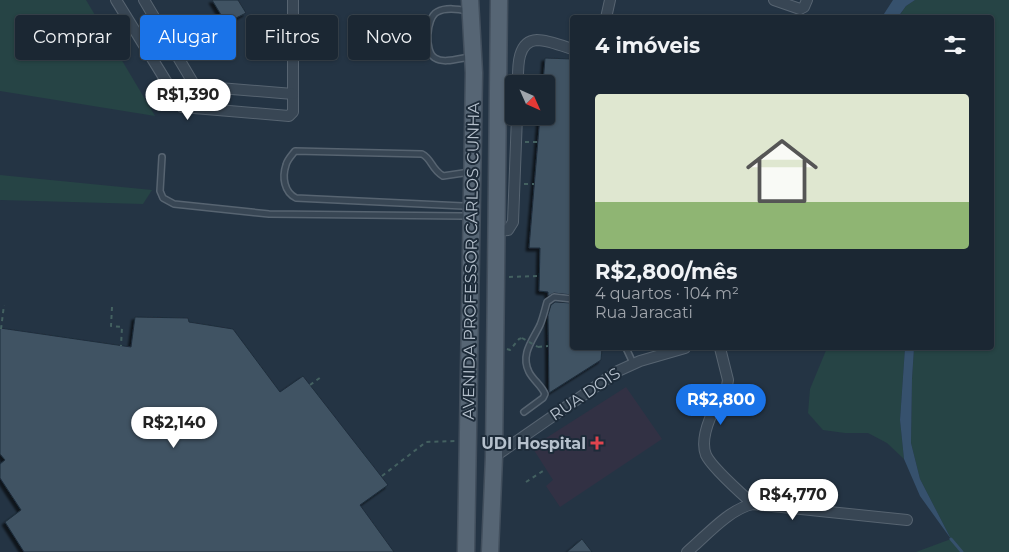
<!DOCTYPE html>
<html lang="pt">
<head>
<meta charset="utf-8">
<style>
	:root { --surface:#1b2733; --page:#242f3b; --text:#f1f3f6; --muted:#a0a5ac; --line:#39444e; --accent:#1a73e8 }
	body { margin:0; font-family:Montserrat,sans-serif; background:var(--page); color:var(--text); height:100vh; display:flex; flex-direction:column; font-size:19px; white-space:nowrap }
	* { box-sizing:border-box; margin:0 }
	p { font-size:16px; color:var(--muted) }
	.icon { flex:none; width:28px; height:28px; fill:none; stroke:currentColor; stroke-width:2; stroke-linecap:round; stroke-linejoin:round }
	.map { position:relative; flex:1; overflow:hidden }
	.side { position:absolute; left:570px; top:15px; width:424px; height:335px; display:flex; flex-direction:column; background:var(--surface); border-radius:5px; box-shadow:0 1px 4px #0004,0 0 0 1px var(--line) }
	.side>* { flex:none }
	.banner { position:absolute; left:15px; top:15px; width:475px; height:45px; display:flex; gap:10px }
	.needle { width:32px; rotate:135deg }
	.tools { position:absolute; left:505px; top:75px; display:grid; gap:10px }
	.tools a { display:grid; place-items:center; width:50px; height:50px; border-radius:5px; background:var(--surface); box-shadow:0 1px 4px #0004,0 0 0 1px var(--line); font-size:25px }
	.price { position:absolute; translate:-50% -42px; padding:0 11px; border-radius:18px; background:#fff; color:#222; font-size:16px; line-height:32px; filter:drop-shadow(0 1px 2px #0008) }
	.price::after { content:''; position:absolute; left:50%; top:30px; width:15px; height:11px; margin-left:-8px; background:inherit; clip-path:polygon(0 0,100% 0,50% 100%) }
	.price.selected { background:var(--accent); color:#fff }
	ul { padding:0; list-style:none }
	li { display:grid; align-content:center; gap:10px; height:265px; padding:0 25px }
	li+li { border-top:1px solid var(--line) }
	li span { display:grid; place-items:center; height:155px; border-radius:5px; color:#555 }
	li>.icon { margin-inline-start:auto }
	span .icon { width:90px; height:90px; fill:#fffc; stroke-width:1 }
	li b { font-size:21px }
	h2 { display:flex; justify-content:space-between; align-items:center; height:60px; padding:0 25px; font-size:21px }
	.tag { padding:0 18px; border-radius:5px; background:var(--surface); box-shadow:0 1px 4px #0004,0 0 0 1px var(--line); font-size:18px; line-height:45px }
	.tag.selected { background:var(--accent); color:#fff }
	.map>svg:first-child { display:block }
</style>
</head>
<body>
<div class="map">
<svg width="1009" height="552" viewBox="0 0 1009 552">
	<defs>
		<filter id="shadow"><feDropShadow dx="-3" dy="3" stdDeviation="1" flood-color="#0009"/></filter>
	</defs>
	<rect width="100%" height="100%" fill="#243444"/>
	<path fill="#323144" d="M626,387L662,439L560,507L546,486L553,480L532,447Z"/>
	<g fill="#264445">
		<path d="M0,0H86L155,116L0,91Z"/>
		<path d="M915,0H1009V552H916L951,539L920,479L911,443L912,379L914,348H991V18H898L906,6Z"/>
		<path d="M0,175L152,190L143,204L0,200Z"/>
		<path d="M827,348H905L900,420L904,459L887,443L868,433H845L823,430L808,413L810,389Z"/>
	</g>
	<g fill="#36516d">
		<path d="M893,0H915L906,6L898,17H882Z"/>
		<path d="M905,348H914L912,379L911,443L920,479L951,539L920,496L904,459L900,420Z"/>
	</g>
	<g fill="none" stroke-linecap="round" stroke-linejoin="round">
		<path stroke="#36516d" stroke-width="3" d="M951,539L962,552"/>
	</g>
	<g fill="#3f5364" stroke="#1f2d3b" filter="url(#shadow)">
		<path d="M212,0H238L246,13L226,23Z"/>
		<path d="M545,58L572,59V295L554,293L548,296V292L539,291L540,248H529L540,116H546V84H543Z"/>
		<path d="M555,302L572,303V348H602L601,360L549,393L548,315L551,305Z"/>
		<path d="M135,317L188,318L189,322L233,329L280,392L303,376L388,485L360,505L394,552H24L5,522L21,510L0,478V464L5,460L0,454V328L131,347Z"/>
		<path d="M582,539L592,552H567Z"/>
	</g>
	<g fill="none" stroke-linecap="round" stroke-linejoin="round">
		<defs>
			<g id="service">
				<path d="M468,11C458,9 446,7 437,12C426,18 424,52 435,58C444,64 460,58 470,57"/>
				<path d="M162,157L160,191L163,198L174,204L269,214L462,216"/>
				<path d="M463,206L296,198C284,192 282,177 286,165C287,160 292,155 295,151L422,154C432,159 431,169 443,176L470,172"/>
				<path d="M626,348L633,363"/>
				<path d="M524,412L543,398L545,394C542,386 533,380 529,372C520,354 533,340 540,325C543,318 545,309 547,302L554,297L572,299"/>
			</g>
			<g id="minor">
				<path d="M116,0L182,107L289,116L293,112V0"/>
				<path d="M144,0L195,86L293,94"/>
				<path d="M774,0L800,9L804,7L807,0"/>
				<path d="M606,18L610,0"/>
				<path d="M518,84C518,70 516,41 537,40C547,40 563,46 572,49"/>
				<path d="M497,231L508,230L513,222L517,116"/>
				<path d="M720,348L728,380L727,386C717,402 698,435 706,455C712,468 742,494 753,504"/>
				<path d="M494,457L618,371L640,361L685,348"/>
				<path d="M687,552C706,536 729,509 753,504L907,520"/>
			</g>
			<g id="primary">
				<path d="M466,552L474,73L470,0"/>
				<path d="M490,552L494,457L499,0"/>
			</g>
		</defs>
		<use href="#service" stroke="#576471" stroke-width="8"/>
		<use href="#minor" stroke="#576471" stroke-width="12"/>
		<use href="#primary" stroke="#424f5d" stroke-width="19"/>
		<g stroke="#446161" stroke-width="2" stroke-dasharray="4 4" stroke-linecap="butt">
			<path d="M525,142H537"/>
			<path d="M524,184H534"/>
			<path d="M509,277L539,276"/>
			<path d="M112,307L111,326L122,327L121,346"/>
			<path d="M1,329L4,305"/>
			<path d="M538,347L548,346"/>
			<path d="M507,349L510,350L519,339L522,338"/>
			<path d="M310,385L321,377"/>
			<path d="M382,476L426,442L455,441"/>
			<path d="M526,482L546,469"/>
		</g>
		<use href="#service" stroke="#384654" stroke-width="5"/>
		<use href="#minor" stroke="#384654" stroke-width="10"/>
		<use href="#primary" stroke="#566574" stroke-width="16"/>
		<path stroke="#446161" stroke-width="2" stroke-dasharray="4 4" stroke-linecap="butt" d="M522,338L538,347"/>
	</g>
	<path fill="#e0444e" stroke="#1d2b39" stroke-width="2" d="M594.5 435.5h5v5h5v5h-5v5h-5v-5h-5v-5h5z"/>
	<g text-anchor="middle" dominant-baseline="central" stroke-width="4" stroke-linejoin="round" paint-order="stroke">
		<g font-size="16" fill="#b6c1cd" stroke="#1d2b39">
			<text transform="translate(471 261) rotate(-89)">AVENIDA PROFESSOR CARLOS CUNHA</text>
			<text transform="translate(585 394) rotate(-34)">RUA DOIS</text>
		</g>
		<g font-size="16" font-weight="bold" fill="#b6c1cd" stroke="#1d2b39" text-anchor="end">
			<text x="586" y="443">UDI Hospital</text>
		</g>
	</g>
</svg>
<div class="tools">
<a><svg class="needle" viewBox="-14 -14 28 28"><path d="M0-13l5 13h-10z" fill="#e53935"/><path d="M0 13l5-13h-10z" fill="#a0a5ac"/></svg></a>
</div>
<b class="price" style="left:188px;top:121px">R$1,390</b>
<b class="price selected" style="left:721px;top:426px">R$2,800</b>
<b class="price" style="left:174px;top:449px">R$2,140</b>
<b class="price" style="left:793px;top:521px">R$4,770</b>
<div class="banner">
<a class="tag">Comprar</a>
<a class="tag selected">Alugar</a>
<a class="tag">Filtros</a>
<a class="tag">Novo</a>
</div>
<section class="side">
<h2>4 imóveis<svg class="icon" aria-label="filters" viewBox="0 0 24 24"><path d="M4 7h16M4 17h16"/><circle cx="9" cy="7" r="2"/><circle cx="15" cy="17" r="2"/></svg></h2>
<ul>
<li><span style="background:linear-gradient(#dfe7d0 70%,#8fb573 0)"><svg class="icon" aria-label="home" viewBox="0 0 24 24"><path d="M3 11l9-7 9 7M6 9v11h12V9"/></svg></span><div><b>R$2,800/mês</b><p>4 quartos · 104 m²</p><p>Rua Jaracati</p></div></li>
</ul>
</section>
</div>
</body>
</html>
